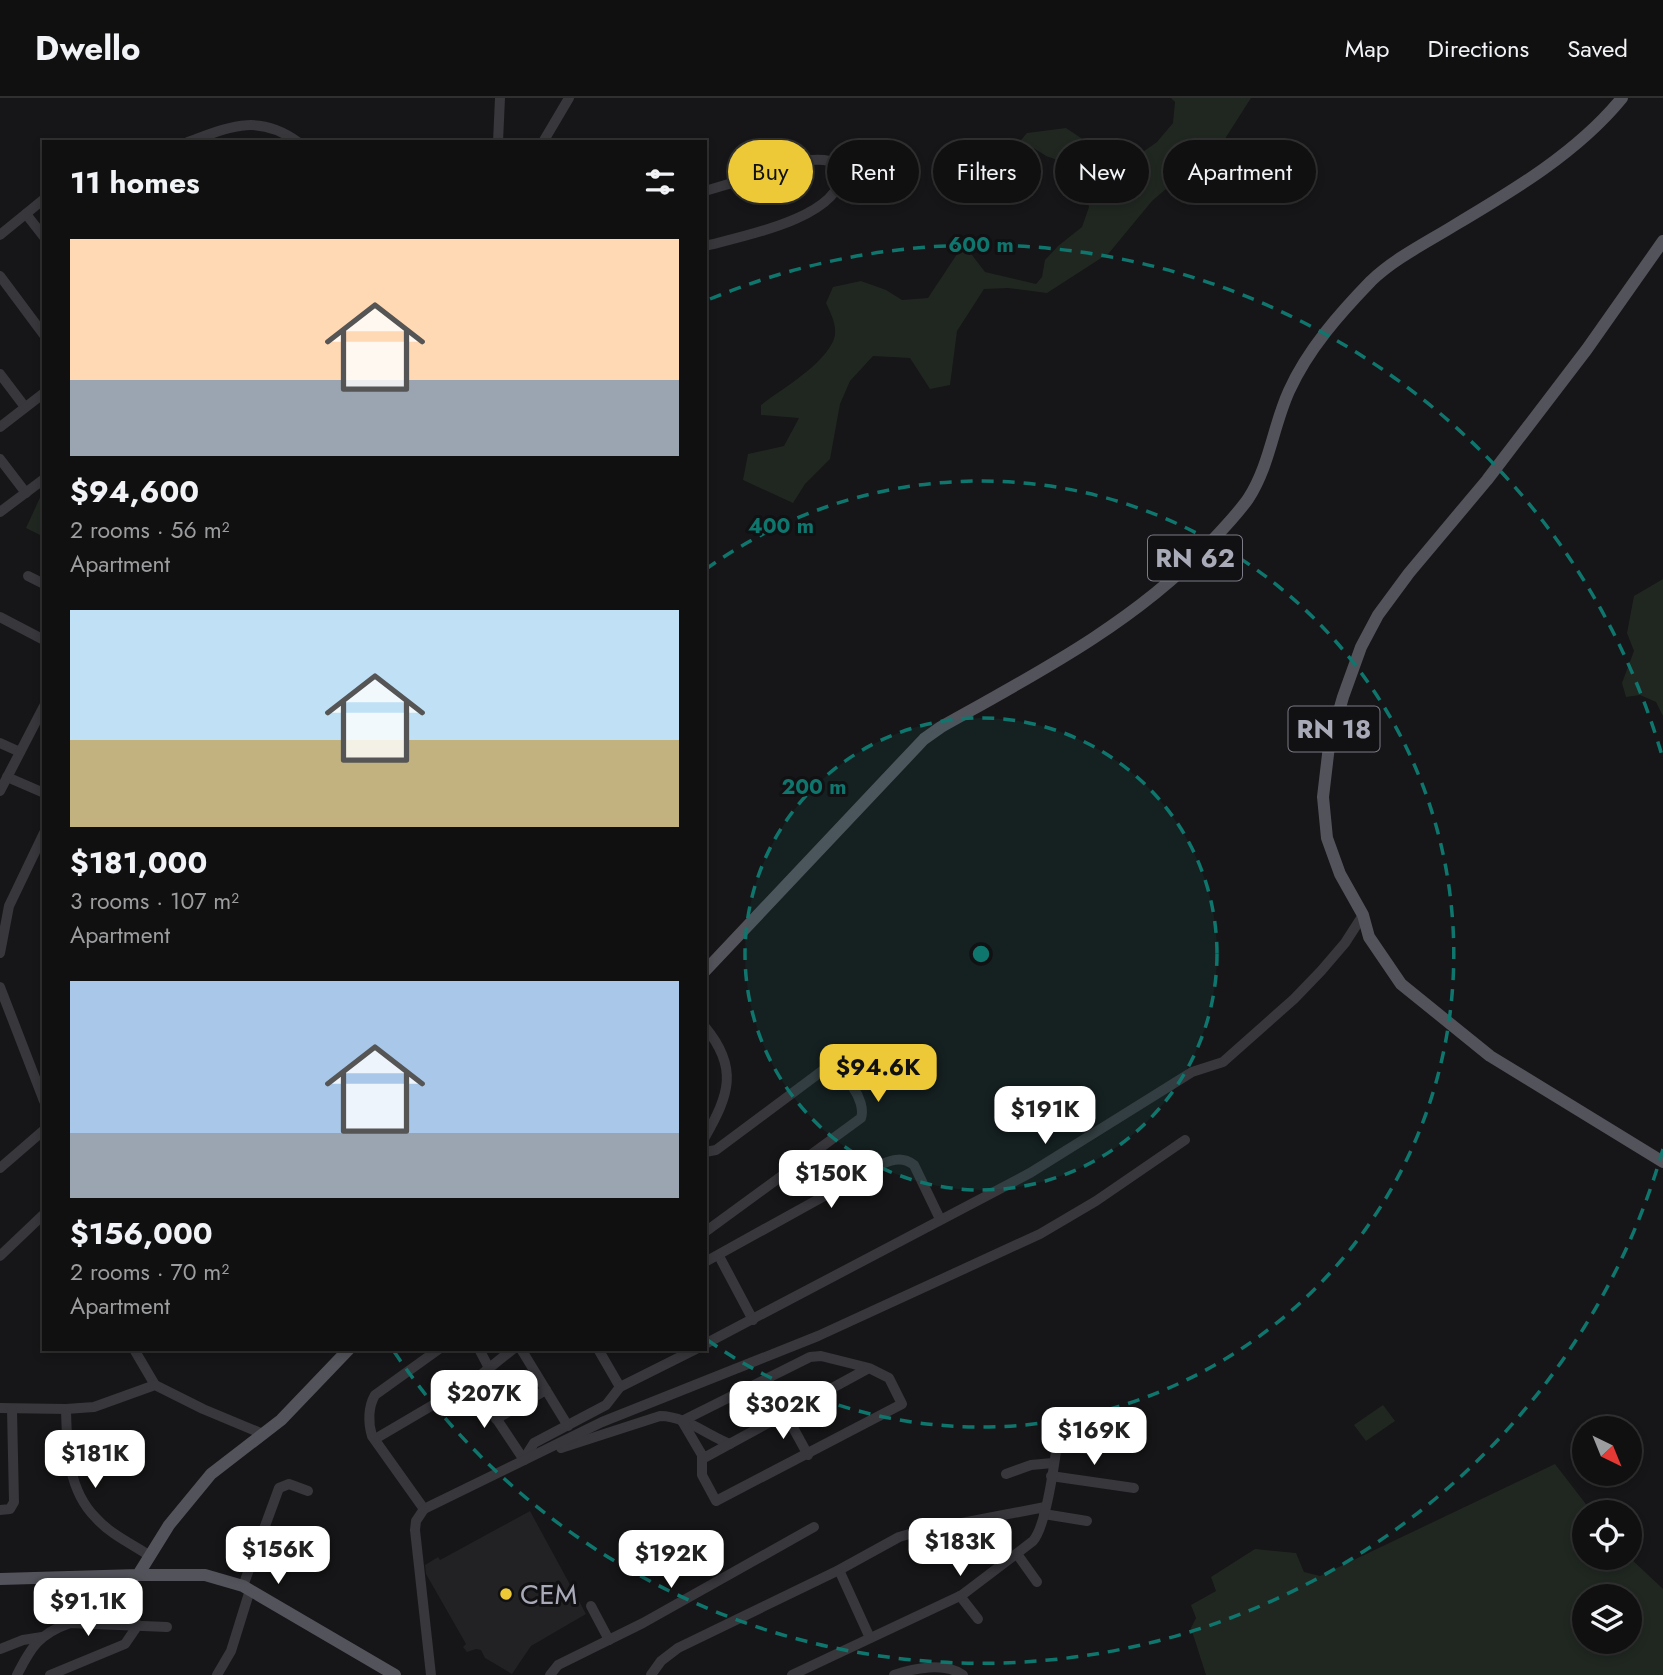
<!DOCTYPE html>
<html lang="en">
<head>
<meta charset="utf-8">
<style>
	:root { --surface:#101011; --page:#1e1e1f; --text:#f1f3f6; --muted:#9c9d9f; --line:#303031; --accent:#edc937 }
	body { margin:0; font-family:Jost,sans-serif; background:var(--page); color:var(--text); height:100vh; display:flex; flex-direction:column; font-size:26px; white-space:nowrap }
	* { box-sizing:border-box; margin:0 }
	p { font-size:23px; color:var(--muted) }
	.icon { flex:none; width:38px; height:38px; fill:none; stroke:currentColor; stroke-width:2; stroke-linecap:round; stroke-linejoin:round }
	.map { position:relative; flex:1; overflow:hidden }
	.panel { position:absolute; left:42px; top:42px; width:665px; height:1211px; display:flex; flex-direction:column; background:var(--surface); border-radius:0px; box-shadow:0 4px 10px #0003,0 0 0 2px var(--line) }
	.panel>* { flex:none }
	.banner { position:absolute; left:728px; top:42px; width:665px; height:63px; display:flex; gap:14px }
	.needle { width:46px; rotate:137deg }
	.tools { position:absolute; left:1572px; top:1318px; display:grid; gap:14px }
	.tools a { display:grid; place-items:center; width:70px; height:70px; border-radius:50%; background:var(--surface); box-shadow:0 4px 10px #0003,0 0 0 2px var(--line); font-size:35px }
	.price { position:absolute; translate:-50% -60px; padding:0 16px; border-radius:14px; background:#fff; color:#222; font-size:23px; line-height:46px; filter:drop-shadow(0 2px 4px #0008) }
	.price::after { content:''; position:absolute; left:50%; top:42px; width:21px; height:16px; margin-left:-10px; background:inherit; clip-path:polygon(0 0,100% 0,50% 100%) }
	.price.selected { background:var(--accent); color:#111 }
	ul { padding:0; list-style:none }
	li { display:grid; align-content:center; gap:14px; height:371px; padding:0 28px }
	li span { display:grid; place-items:center; height:217px; border-radius:0px; color:#555 }
	li>.icon { margin-inline-start:auto }
	span .icon { width:126px; height:126px; fill:#fffc; stroke-width:1 }
	li b { font-size:30px }
	h2 { display:flex; justify-content:space-between; align-items:center; height:84px; padding:0 28px; font-size:30px }
	.pill { padding:0 24px; border-radius:32px; background:var(--surface); box-shadow:0 4px 10px #0003,0 0 0 2px var(--line); font-size:24px; line-height:63px }
	.pill.selected { background:var(--accent); color:#111 }
	header { display:flex; align-items:center; gap:42px; box-sizing:border-box; height:98px; padding:0 35px; background:var(--surface); border-bottom:2px solid var(--line) }
	header strong { font-size:33px }
	nav { display:flex; gap:38px; margin-inline-start:auto; font-size:24px }
	.map>svg:first-child { display:block }
</style>
</head>
<body>
<header>
<strong>Dwello</strong>
<nav><a>Map</a><a>Directions</a><a>Saved</a></nav>
</header>
<div class="map">
<svg width="1663" height="1577" viewBox="0 0 1663 1577">
	<rect width="100%" height="100%" fill="#161517"/>
	<path fill="#222124" d="M530,1413L586,1516L531,1548L512,1576L485,1560L481,1552L476,1551L467,1554L463,1549L466,1546L426,1476L425,1467L438,1459L440,1462Z"/>
	<g fill="#202721" fill-rule="evenodd">
		<path d="M1171,0H1251L1214,58L1173,85L1152,103L1109,155L1047,195L1008,190L984,191L957,233L950,287L930,291L910,260L873,258L850,283L840,306L830,361L805,386L793,405L743,382L748,356L784,348L799,320L761,317V307C783,290 824,267 834,241C838,229 831,216 826,205L833,189L861,183L886,192L902,202L928,200L965,144L972,157L985,174L1036,186L1042,179L1045,162L1058,148L1082,129L1089,109L1080,81L1063,64L1046,58L1021,42L1027,35L1066,30L1081,40L1095,65L1123,68L1157,44L1173,25L1175,4Z"/>
		<path d="M43,393H44V439L26,430Z"/>
		<path d="M1663,481V618L1656,604L1640,597L1626,599L1622,585L1634,553L1627,535L1634,498Z"/>
		<path d="M1383,1307L1395,1323L1366,1343L1354,1327Z"/>
		<path d="M1555,1366L1592,1414H1584V1460L1629,1459L1663,1491V1577H1206L1191,1530L1196,1520L1191,1507L1216,1493L1211,1479L1255,1451L1296,1455L1304,1474L1320,1478ZM1629,1498V1544H1584V1498Z"/>
	</g>
	<g fill="none" stroke-linecap="round" stroke-linejoin="round">
		<g stroke="#37373c" stroke-width="10">
			<path d="M188,44C229,29 258,15 298,44"/>
			<path d="M498,44L500,0"/>
			<path d="M543,44L569,0"/>
			<path d="M705,93L810,62C824,61 835,61 841,75C841,120 739,139 705,148"/>
			<path d="M26,116L44,139"/>
			<path d="M0,137L44,101"/>
			<path d="M0,178L44,237"/>
			<path d="M0,276L25,309"/>
			<path d="M0,329L44,295"/>
			<path d="M0,361L26,395"/>
			<path d="M0,414L44,381"/>
			<path d="M28,478L44,486"/>
			<path d="M0,519L44,542"/>
			<path d="M0,645L20,654"/>
			<path d="M7,679L44,695"/>
			<path d="M0,693L44,608"/>
			<path d="M0,855L9,808L44,735"/>
			<path d="M0,889L44,1003"/>
			<path d="M705,929C739,970 729,997 705,1039"/>
			<path d="M705,1054L716,1052L826,970C844,970 867,1003 861,1020L705,1134"/>
			<path d="M0,1070L44,1032"/>
			<path d="M0,1158L44,1116"/>
			<path d="M719,1158L753,1222"/>
			<path d="M705,1164L882,1066C894,1061 903,1059 914,1067L940,1121"/>
			<path d="M705,1246L1030,1075L1192,974L1223,964L1294,901L1321,873L1345,845L1363,817"/>
			<path d="M479,1251L489,1270"/>
			<path d="M521,1251L568,1328"/>
			<path d="M598,1251L620,1289"/>
			<path d="M135,1253L155,1287"/>
			<path d="M472,1284L524,1362"/>
			<path d="M0,1310L66,1311L94,1309L155,1287L203,1311L263,1336"/>
			<path d="M66,1311C67,1349 67,1391 96,1420C110,1436 132,1446 150,1458"/>
			<path d="M785,1315L808,1357"/>
			<path d="M496,1321L546,1292"/>
			<path d="M375,1341L472,1284L513,1251"/>
			<path d="M1057,1348L1089,1351"/>
			<path d="M561,1350L660,1318C685,1318 707,1337 730,1346"/>
			<path d="M524,1361L534,1345L606,1307L620,1289L696,1251"/>
			<path d="M702,1361L869,1270L889,1280L902,1306L716,1403L702,1377V1357L682,1323L810,1259L821,1258L869,1270"/>
			<path d="M1006,1376L1031,1367L1053,1365"/>
			<path d="M1051,1378L1134,1390"/>
			<path d="M424,1411L372,1338C368,1325 368,1309 375,1297L439,1251"/>
			<path d="M0,1412L10,1411L14,1404L12,1312"/>
			<path d="M1044,1416L1087,1423"/>
			<path d="M1017,1456L1037,1484"/>
			<path d="M839,1472L870,1540"/>
			<path d="M243,1488L279,1390L289,1386L308,1393"/>
			<path d="M960,1498L978,1521"/>
			<path d="M591,1508L609,1542"/>
			<path d="M79,1525L80,1479"/>
			<path d="M0,1551L23,1542L42,1539"/>
			<path d="M17,1577C31,1549 39,1536 70,1525L167,1529"/>
			<path d="M50,1577L125,1546L138,1527"/>
			<path d="M217,1577L231,1553L250,1492"/>
			<path d="M431,1577L415,1432L416,1423L424,1411L602,1324L818,1238L1040,1136L1096,1103L1185,1042"/>
			<path d="M550,1577L558,1567L643,1525L814,1429"/>
			<path d="M651,1577L661,1563L678,1550L839,1472L899,1439L920,1433L1045,1409"/>
			<path d="M792,1577L962,1497L1033,1443C1048,1426 1057,1348 1060,1322"/>
			<path d="M894,1577C914,1570 945,1564 963,1577"/>
		</g>
		<g stroke="#53535b" stroke-width="12">
			<path d="M1663,143L1587,251L1487,382L1409,475L1378,517L1361,549L1343,599L1329,648L1323,699L1327,740L1340,776L1363,817L1369,839L1401,886L1490,958L1663,1064"/>
			<path d="M705,873L924,641L941,629C1034,577 1132,526 1206,449C1221,433 1236,418 1248,401C1270,367 1273,328 1289,293C1308,251 1340,215 1371,183C1395,160 1426,145 1455,127C1514,92 1578,54 1622,0"/>
			<path d="M138,1477H205L243,1488L395,1577"/>
			<path d="M0,1481L138,1477L169,1427L211,1376L281,1322L349,1251"/>
		</g>
	</g>
	<circle cx="981" cy="856" r="236" fill="#0f766e" fill-opacity=".12"/>
	<g fill="none" stroke="#0f766e" stroke-width="3.5" stroke-dasharray="12 9">
		<circle cx="981" cy="856" r="236"/>
		<path d="M706 471A473 473 0 1 1 706 1241"/>
		<path d="M1663 1051A709 709 0 0 1 393 1252M710 201A709 709 0 0 1 1663 661"/>
	</g>
	<circle fill="#edc937" stroke="#111012" stroke-width="2.5" cx="506" cy="1496" r="7"/>
	<g text-anchor="middle" dominant-baseline="central" stroke-width="6" stroke-linejoin="round" paint-order="stroke">
		<g fill="#111012" stroke="#7b7c86" stroke-width="2">
			<rect x="1148" y="437.5" width="94" height="45" rx="5"/>
			<rect x="1288.5" y="608.5" width="91" height="45" rx="5"/>
		</g>
		<g font-size="26" font-weight="bold" fill="#a8aab7">
			<text x="1195" y="460">RN 62</text>
			<text x="1334" y="631">RN 18</text>
		</g>
		<g font-size="28" fill="#a8aab7" stroke="#111012" text-anchor="start">
			<text x="520" y="1496">CEM</text>
		</g>
	</g>
	<circle cx="981" cy="856" r="10" fill="#0f766e" stroke="#111012" stroke-width="3.5"/>
	<g font-size="21" text-anchor="middle" font-weight="bold" fill="#0f766e" stroke="#111012" stroke-width="6" stroke-linejoin="round" paint-order="stroke">
		<text x="981" y="154">600 m</text>
		<text x="781" y="435">400 m</text>
		<text x="814" y="696">200 m</text>
	</g>
</svg>
<div class="tools">
<a><svg class="needle" viewBox="-14 -14 28 28"><path d="M0-13l5 13h-10z" fill="#e53935"/><path d="M0 13l5-13h-10z" fill="#9c9d9f"/></svg></a>
<a><svg class="icon" aria-label="locate" viewBox="0 0 24 24"><circle cx="12" cy="12" r="6"/><path d="M12 2v4M12 18v4M2 12h4M18 12h4"/></svg></a>
<a><svg class="icon" aria-label="layers" viewBox="0 0 24 24"><path d="M12 4l9 5-9 5-9-5zM3 14l9 5 9-5"/></svg></a>
</div>
<b class="price selected" style="left:878px;top:1006px">$94.6K</b>
<b class="price" style="left:1045px;top:1048px">$191K</b>
<b class="price" style="left:831px;top:1112px">$150K</b>
<b class="price" style="left:484px;top:1332px">$207K</b>
<b class="price" style="left:783px;top:1343px">$302K</b>
<b class="price" style="left:1094px;top:1369px">$169K</b>
<b class="price" style="left:95px;top:1392px">$181K</b>
<b class="price" style="left:960px;top:1480px">$183K</b>
<b class="price" style="left:278px;top:1488px">$156K</b>
<b class="price" style="left:671px;top:1492px">$192K</b>
<b class="price" style="left:88px;top:1540px">$91.1K</b>
<div class="banner">
<a class="pill selected">Buy</a>
<a class="pill">Rent</a>
<a class="pill">Filters</a>
<a class="pill">New</a>
<a class="pill">Apartment</a>
</div>
<section class="panel">
<h2>11 homes<svg class="icon" aria-label="filters" viewBox="0 0 24 24"><path d="M4 7h16M4 17h16"/><circle cx="9" cy="7" r="2"/><circle cx="15" cy="17" r="2"/></svg></h2>
<ul>
<li><span style="background:linear-gradient(#ffd9b3 65%,#9aa5b1 0)"><svg class="icon" aria-label="home" viewBox="0 0 24 24"><path d="M3 11l9-7 9 7M6 9v11h12V9"/></svg></span><div><b>$94,600</b><p>2 rooms · 56 m²</p><p>Apartment</p></div></li>
<li><span style="background:linear-gradient(#bfe0f5 60%,#c2b280 0)"><svg class="icon" aria-label="home" viewBox="0 0 24 24"><path d="M3 11l9-7 9 7M6 9v11h12V9"/></svg></span><div><b>$181,000</b><p>3 rooms · 107 m²</p><p>Apartment</p></div></li>
<li><span style="background:linear-gradient(#a9c7e8 70%,#9aa5b1 0)"><svg class="icon" aria-label="home" viewBox="0 0 24 24"><path d="M3 11l9-7 9 7M6 9v11h12V9"/></svg></span><div><b>$156,000</b><p>2 rooms · 70 m²</p><p>Apartment</p></div></li>
</ul>
</section>
</div>
</body>
</html>
